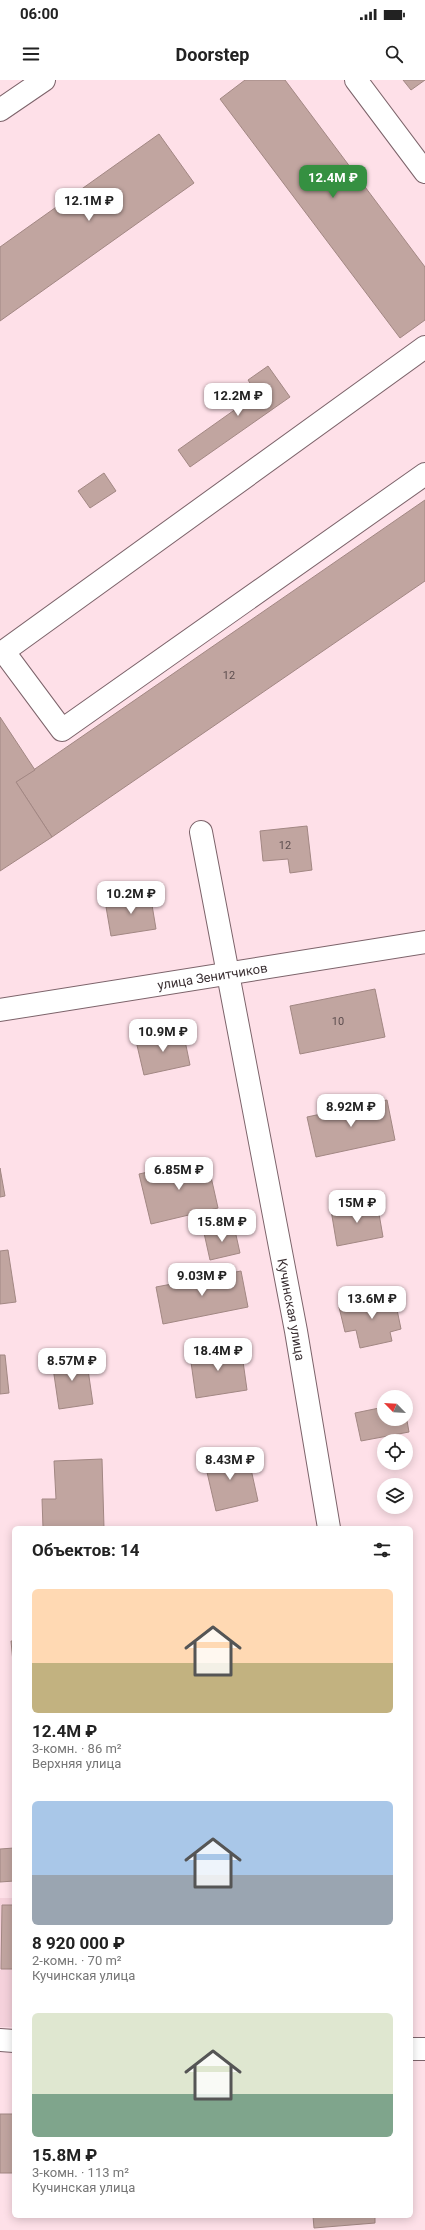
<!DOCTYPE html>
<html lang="ru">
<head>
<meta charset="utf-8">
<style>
	:root { --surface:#fff; --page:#f2f2f2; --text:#222; --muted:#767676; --accent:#359041 }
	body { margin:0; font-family:Roboto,sans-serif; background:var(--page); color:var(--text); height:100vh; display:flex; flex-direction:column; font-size:15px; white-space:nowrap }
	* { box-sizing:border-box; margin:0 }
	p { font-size:13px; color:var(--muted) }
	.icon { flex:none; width:22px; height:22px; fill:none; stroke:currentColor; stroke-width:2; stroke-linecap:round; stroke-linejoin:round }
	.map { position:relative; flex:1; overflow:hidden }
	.sheet { position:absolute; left:12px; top:1446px; width:401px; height:692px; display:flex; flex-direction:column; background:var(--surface); border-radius:6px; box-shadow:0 2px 10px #0003 }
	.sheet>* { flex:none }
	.needle { width:26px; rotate:294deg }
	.controls { position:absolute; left:377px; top:1310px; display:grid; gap:8px }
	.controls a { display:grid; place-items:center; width:36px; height:36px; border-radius:50%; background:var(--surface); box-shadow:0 2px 10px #0003; font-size:20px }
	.price { position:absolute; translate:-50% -34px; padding:0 9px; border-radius:8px; background:#fff; color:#222; font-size:13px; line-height:26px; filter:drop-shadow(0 1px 2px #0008) }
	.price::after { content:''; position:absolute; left:50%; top:24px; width:12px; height:9px; margin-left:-6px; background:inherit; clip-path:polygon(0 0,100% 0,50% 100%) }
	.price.active { background:var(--accent); color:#fff }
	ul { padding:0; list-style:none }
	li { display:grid; align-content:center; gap:8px; height:212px; padding:0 20px }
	li span { display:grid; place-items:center; height:124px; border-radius:6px; color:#555 }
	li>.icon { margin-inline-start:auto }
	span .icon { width:72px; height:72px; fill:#fffc; stroke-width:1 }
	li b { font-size:17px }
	h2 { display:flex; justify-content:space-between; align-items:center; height:48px; padding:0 20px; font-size:17px }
	.status { display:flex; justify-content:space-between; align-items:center; height:28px; padding:0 20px; background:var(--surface); direction:ltr }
	.status svg { height:11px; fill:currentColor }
	header { display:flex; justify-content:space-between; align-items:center; height:52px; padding:0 20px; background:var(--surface); font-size:18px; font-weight:700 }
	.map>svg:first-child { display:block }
</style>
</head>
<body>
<div class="status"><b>06:00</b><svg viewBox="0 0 49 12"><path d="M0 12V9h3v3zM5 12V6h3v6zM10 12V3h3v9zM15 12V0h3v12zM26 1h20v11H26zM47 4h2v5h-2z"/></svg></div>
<header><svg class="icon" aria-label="menu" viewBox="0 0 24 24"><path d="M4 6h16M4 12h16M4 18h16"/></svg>Doorstep<svg class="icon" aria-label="search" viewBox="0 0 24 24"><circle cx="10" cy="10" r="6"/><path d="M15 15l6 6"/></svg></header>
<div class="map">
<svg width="425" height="2150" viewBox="0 0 425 2150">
	<rect width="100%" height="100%" fill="#fee0e8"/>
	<rect fill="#f5d1db" x="0" y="1818" width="14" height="129"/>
	<g fill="#c1a5a0" stroke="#a28783">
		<path d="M245,0H285L425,187V240L400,258L220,19Z"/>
		<path d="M403,0H425L411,10Z"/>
		<path d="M159,54L194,103L0,241V167Z"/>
		<path d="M268,286L290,317L190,387L178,370L257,314L248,300Z"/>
		<path d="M104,393L116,411L90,428L78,411Z"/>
		<path d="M425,420V501L52,757L16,702Z"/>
		<path d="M0,637L35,690L16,702L52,757L0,791Z"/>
		<path d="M307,746L312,790L290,793L288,779L263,781L260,751Z"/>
		<path d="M150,813L156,849L111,856L105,821Z"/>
		<path d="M375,909L385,957L300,974L290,926Z"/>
		<path d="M183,951L190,985L144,995L136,961Z"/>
		<path d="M387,1020L395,1060L316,1077L307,1037Z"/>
		<path d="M207,1079L218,1128L151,1144L139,1094Z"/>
		<path d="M0,1088L5,1116L0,1117Z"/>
		<path d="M377,1122L383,1157L337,1166L331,1130Z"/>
		<path d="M234,1146L240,1173L210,1180L204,1153Z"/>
		<path d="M8,1170L16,1222L0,1224V1171Z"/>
		<path d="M241,1191L248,1227L163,1244L156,1207Z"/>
		<path d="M394,1215L401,1249L390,1252L392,1261L360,1268L356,1250L345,1252L339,1227Z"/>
		<path d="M241,1267L247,1310L196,1318L190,1275Z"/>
		<path d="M0,1275H5L9,1313L0,1314Z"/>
		<path d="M86,1276L93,1324L59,1329L52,1281Z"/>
		<path d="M384,1327V1339H406V1335L409,1352L361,1361L355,1333Z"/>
		<path d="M227,1369L230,1384L249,1380L258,1421L216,1431L203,1375Z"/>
		<path d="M102,1379L104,1448H43L42,1419H56L54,1381Z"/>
		<path d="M11,1561H14V1593Z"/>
		<path d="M14,1768V1801L0,1802V1769Z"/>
		<path d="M2,1825H14V1889H1Z"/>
		<rect x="0" y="2034" width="14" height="59"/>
		<path d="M313,2136H375V2143L314,2148Z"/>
	</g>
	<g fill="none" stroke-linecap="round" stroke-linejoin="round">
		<defs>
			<g id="minor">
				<path d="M356,0L425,92"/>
				<path d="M0,30L44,0"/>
				<path d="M4,572L62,650L425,394"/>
				<path d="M0,574L425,267"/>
				<path id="s1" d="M201,752L296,1251L329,1448"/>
				<path id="s2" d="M0,930L425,862"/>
			</g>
			<g id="highway">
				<path d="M0,1960L14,1961"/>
				<path d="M411,1969H425"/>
			</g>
		</defs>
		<use href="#minor" stroke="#7c636a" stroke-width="24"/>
		<use href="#highway" stroke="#7c636a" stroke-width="24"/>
		<use href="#minor" stroke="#fff" stroke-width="22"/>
		<use href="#highway" stroke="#fff" stroke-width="22"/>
	</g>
	<g text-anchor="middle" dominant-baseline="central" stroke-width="3" stroke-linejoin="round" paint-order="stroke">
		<g font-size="11" fill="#5d4e4f">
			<text x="229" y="595">12</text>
			<text x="285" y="765">12</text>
			<text x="338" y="941">10</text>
		</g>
		<g font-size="13" fill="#3c3134" stroke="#fff">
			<text stroke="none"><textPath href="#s2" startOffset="215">улица Зенитчиков</textPath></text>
			<text stroke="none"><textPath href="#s1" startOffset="486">Кучинская улица</textPath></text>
		</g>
	</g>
</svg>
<div class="controls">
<a><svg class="needle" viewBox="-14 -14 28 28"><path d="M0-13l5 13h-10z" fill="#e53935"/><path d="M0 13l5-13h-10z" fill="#767676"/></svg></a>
<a><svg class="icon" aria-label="locate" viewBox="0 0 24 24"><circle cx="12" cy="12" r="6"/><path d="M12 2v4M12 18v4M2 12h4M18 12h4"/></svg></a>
<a><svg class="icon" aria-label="layers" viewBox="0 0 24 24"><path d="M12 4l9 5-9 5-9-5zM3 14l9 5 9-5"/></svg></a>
</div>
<b class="price active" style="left:333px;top:119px">12.4M ₽</b>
<b class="price" style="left:89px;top:142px">12.1M ₽</b>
<b class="price" style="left:238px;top:337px">12.2M ₽</b>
<b class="price" style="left:131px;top:835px">10.2M ₽</b>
<b class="price" style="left:163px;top:973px">10.9M ₽</b>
<b class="price" style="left:351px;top:1048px">8.92M ₽</b>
<b class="price" style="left:179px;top:1111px">6.85M ₽</b>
<b class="price" style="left:357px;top:1144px">15M ₽</b>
<b class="price" style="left:222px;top:1163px">15.8M ₽</b>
<b class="price" style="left:202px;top:1217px">9.03M ₽</b>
<b class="price" style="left:372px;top:1240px">13.6M ₽</b>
<b class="price" style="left:218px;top:1292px">18.4M ₽</b>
<b class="price" style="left:72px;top:1302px">8.57M ₽</b>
<b class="price" style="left:230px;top:1401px">8.43M ₽</b>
<section class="sheet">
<h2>Объектов: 14<svg class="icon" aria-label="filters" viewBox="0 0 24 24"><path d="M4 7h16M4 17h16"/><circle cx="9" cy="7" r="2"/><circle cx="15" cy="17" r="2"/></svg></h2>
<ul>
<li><span style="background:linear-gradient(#ffd9b3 60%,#c2b280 0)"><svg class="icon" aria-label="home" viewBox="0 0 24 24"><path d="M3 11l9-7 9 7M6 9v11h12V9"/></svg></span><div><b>12.4M ₽</b><p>3-комн. · 86 m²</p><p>Верхняя улица</p></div></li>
<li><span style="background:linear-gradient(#a9c7e8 60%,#9aa5b1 0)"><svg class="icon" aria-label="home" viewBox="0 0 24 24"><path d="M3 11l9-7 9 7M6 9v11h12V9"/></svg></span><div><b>8 920 000 ₽</b><p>2-комн. · 70 m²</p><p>Кучинская улица</p></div></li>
<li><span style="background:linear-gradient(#dfe7d0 65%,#7fa58c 0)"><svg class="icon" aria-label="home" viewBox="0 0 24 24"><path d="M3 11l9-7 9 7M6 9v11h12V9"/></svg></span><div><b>15.8M ₽</b><p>3-комн. · 113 m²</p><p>Кучинская улица</p></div></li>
</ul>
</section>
</div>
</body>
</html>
